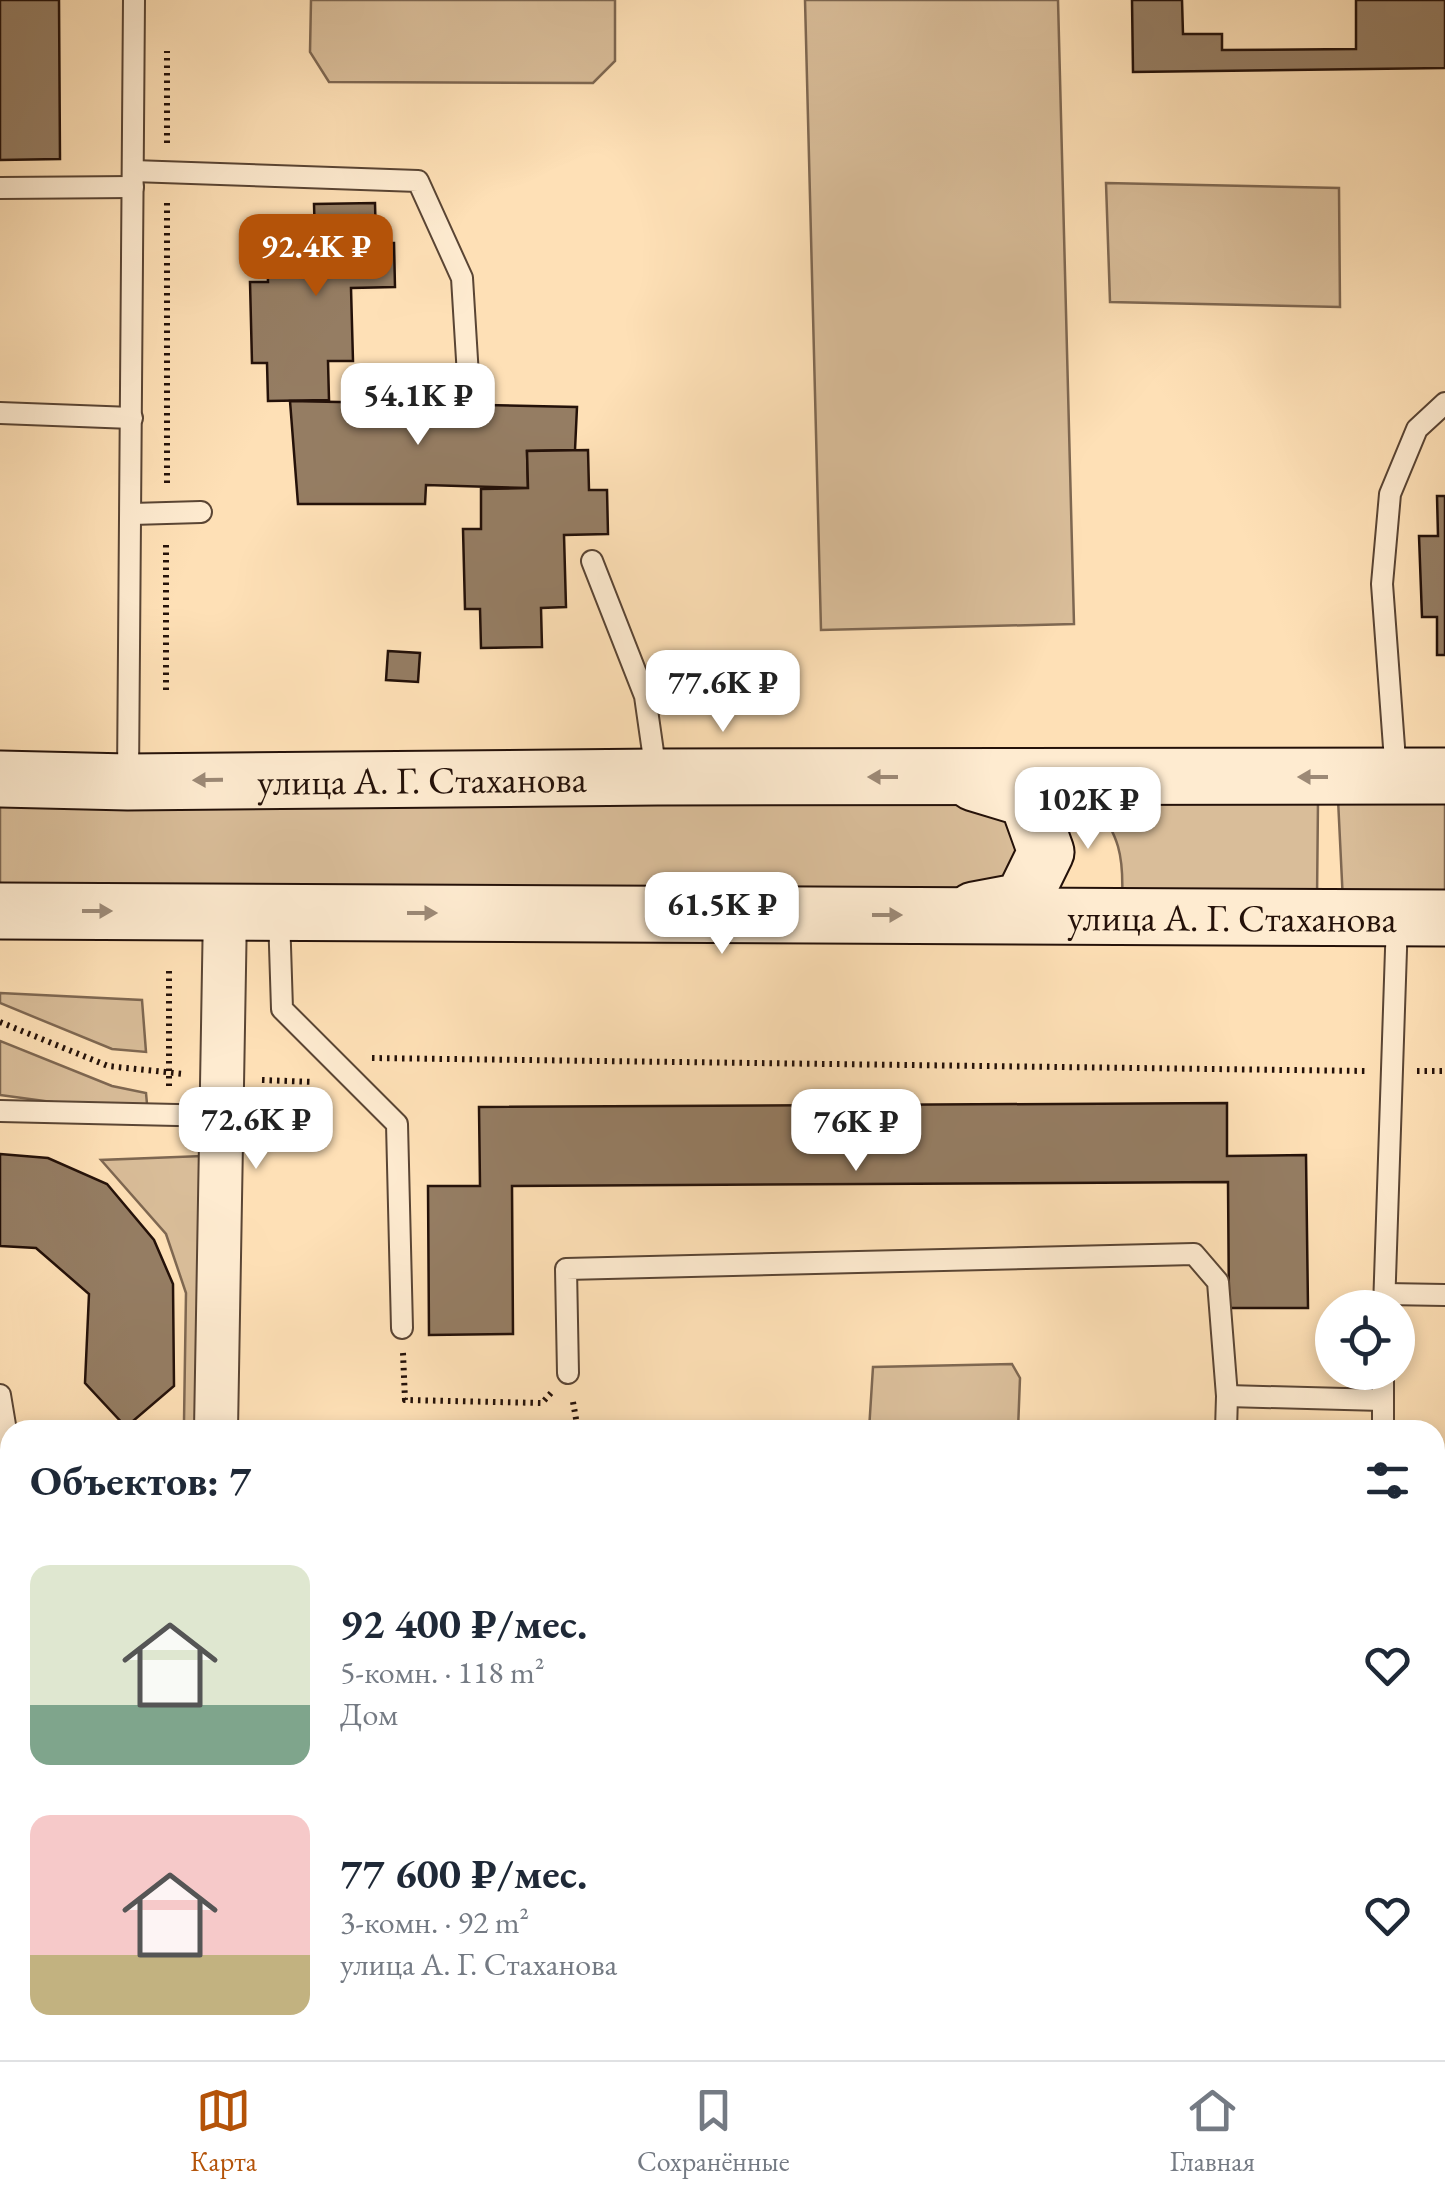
<!DOCTYPE html>
<html lang="ru">
<head>
<meta charset="utf-8">
<style>
	:root { --surface:#fff; --page:#f6f6f7; --text:#1f2937; --muted:#747a83; --line:#e0e1e3; --accent:#b45309 }
	body { margin:0; font-family:"EB Garamond",serif; background:var(--page); color:var(--text); height:100vh; display:flex; flex-direction:column; font-size:38px; white-space:nowrap }
	* { box-sizing:border-box; margin:0 }
	p { font-size:32px; color:var(--muted) }
	.icon { flex:none; width:55px; height:55px; fill:none; stroke:currentColor; stroke-width:2; stroke-linecap:round; stroke-linejoin:round }
	.map { position:relative; flex:1; overflow:hidden }
	.drawer { position:absolute; left:0px; top:1420px; width:1445px; height:640px; display:flex; flex-direction:column; background:var(--surface); border-radius:30px 30px 0 0; box-shadow:0 5px 15px #0003 }
	.drawer>* { flex:none }
	.controls { position:absolute; left:1315px; top:1290px; display:grid; gap:20px }
	.controls a { display:grid; place-items:center; width:100px; height:100px; border-radius:50%; background:var(--surface); box-shadow:0 5px 15px #0003; font-size:50px }
	.price { position:absolute; translate:-50% -85px; padding:0 22px; border-radius:20px; background:#fff; color:#222; font-size:32px; line-height:65px; filter:drop-shadow(0 2px 5px #0008) }
	.price::after { content:''; position:absolute; left:50%; top:60px; width:30px; height:22px; margin-left:-15px; background:inherit; clip-path:polygon(0 0,100% 0,50% 100%) }
	.price.selected { background:var(--accent); color:#fff }
	ul { padding:0; list-style:none }
	li { display:flex; align-items:center; gap:30px; height:250px; padding:0 30px }
	li span { display:grid; place-items:center; flex:none; width:280px; height:200px; border-radius:20px; color:#555 }
	li>.icon { margin-inline-start:auto }
	span .icon { width:120px; height:120px; fill:#fffc; stroke-width:1 }
	li b { font-size:42px }
	h2 { display:flex; justify-content:space-between; align-items:center; height:120px; padding:0 30px; font-size:42px }
	.menu { display:flex; justify-content:space-around; align-items:center; height:140px; border-top:2px solid var(--line); background:var(--surface); font-size:28px; color:var(--muted) }
	.menu a { display:grid; justify-items:center; gap:5px }
	.menu .selected { color:var(--accent) }
	.map>svg:first-child { display:block }
</style>
</head>
<body>
<div class="map">
<svg width="1445" height="2060" viewBox="0 0 1445 2060">
	<rect width="100%" height="100%" fill="#fee0b6"/>
	<filter id="stains"><feTurbulence type="fractalNoise" baseFrequency=".002" numOctaves="4"/><feColorMatrix values="0 0 0 0 .2 0 0 0 0 .09 0 0 0 0 .02 0 0 0 .5 -.17"/></filter>
	<radialGradient id="worn" r=".72"><stop offset=".6" stop-color="#630" stop-opacity="0"/><stop offset="1" stop-color="#630" stop-opacity=".3"/></radialGradient>
	<g fill="#d9bd99" stroke="#7e6751" stroke-width="2.5">
		<path d="M311,0H615V61L593,83L329,82L310,52Z"/>
		<path d="M805,0H1058L1074,624L821,630Z"/>
		<path d="M1106,183L1339,188L1340,307L1110,302Z"/>
		<path d="M0,799L972,800C1014,827 1034,832 1013,885L984,895L0,894Z"/>
		<path d="M1338,799L1445,800V902H1343Z"/>
		<path d="M1093,800L1318,801L1317,899H1122C1124,855 1119,836 1093,800Z"/>
		<path d="M0,993L142,1000L146,1052L112,1049L0,1003Z"/>
		<path d="M0,1041L112,1086L146,1093L148,1115L0,1095Z"/>
		<path d="M202,1156L201,1430H177L184,1421L186,1293L166,1234L101,1160Z"/>
		<path d="M1012,1364L1020,1378L1018,1430H869L873,1367Z"/>
		<rect x="413" y="2050" width="85" height="10"/>
	</g>
	<g fill="#957d63" stroke="#241109" stroke-width="2.5">
		<path d="M0,0H59L60,159L0,160Z"/>
		<path d="M1132,0H1182L1183,34H1222V50L1356,49V0H1445V68L1133,72Z"/>
		<path d="M375,203L376,243H394L395,287L351,288L353,361H328L329,400L268,401L267,363H252L250,282H268L267,242L315,241L314,204Z"/>
		<path d="M290,401L577,407L575,450L527,451L528,488L426,485L425,504H298Z"/>
		<path d="M588,450L589,490H607L608,534L564,535L566,607L541,608L542,647L481,648L480,609H465L463,529H481V489L528,488L527,451Z"/>
		<path d="M1437,496H1445V655H1437V617H1422L1419,536H1438Z"/>
		<path d="M388,651L420,653L418,682L386,680Z"/>
		<path d="M1227,1103V1156L1306,1155L1308,1308H1229L1228,1182L512,1186L513,1334L429,1335L428,1186H480L479,1107Z"/>
		<path d="M0,1154L48,1158L107,1184L154,1240L173,1284L174,1386L126,1427L85,1383L89,1294L36,1248L0,1246Z"/>
		<path d="M10,1689V1811L0,1820V1699Z"/>
		<path d="M1435,1847H1445V2060H1422V2050H1435Z"/>
		<path d="M157,2050H199V2056H190V2060H157Z"/>
		<rect x="299" y="2050" width="41" height="10"/>
		<rect x="569" y="2050" width="83" height="10"/>
		<path d="M1241,2050H1324V2060H1240Z"/>
	</g>
	<g fill="none" stroke-linecap="round" stroke-linejoin="round">
		<defs>
			<g id="lane">
				<path d="M133,171L418,181L462,278L468,376"/>
				<path d="M0,188L133,187"/>
				<path d="M0,413L132,418"/>
				<path d="M132,514L201,512"/>
				<path d="M592,561L645,696L656,773"/>
				<path d="M1396,774L1382,584L1390,494L1417,429L1445,403"/>
				<path d="M128,778L134,0"/>
				<path d="M279,915L282,1009L397,1124L402,1328"/>
				<path d="M0,1111L221,1116"/>
				<path d="M1385,1294L1445,1295"/>
				<path d="M1384,1308L1397,920"/>
				<path d="M1383,1372V1430"/>
				<path d="M568,1373L566,1269L1194,1254L1218,1282L1227,1396L1226,1430"/>
				<path d="M0,1395L10,1455"/>
				<path d="M1227,1396L1382,1400"/>
				<path d="M0,1599H10"/>
				<path d="M536,2050V2060"/>
				<path d="M1350,2060L1351,2050"/>
			</g>
			<g id="street">
				<path d="M216,1430L225,912"/>
				<path d="M0,1906L10,1896"/>
			</g>
			<g id="secondary">
				<path id="s1" d="M0,779L128,782L657,777L1445,776"/>
				<path d="M974,910L1022,901L1046,852L1027,799L974,783"/>
				<path id="s2" d="M0,911L1445,918"/>
			</g>
		</defs>
		<use href="#lane" stroke="#5a4534" stroke-width="24"/>
		<use href="#street" stroke="#5a4534" stroke-width="46"/>
		<use href="#secondary" stroke="#241109" stroke-width="59"/>
		<g stroke="#241109" stroke-width="6" stroke-dasharray="2.5 5" stroke-linecap="butt">
			<path d="M167,143V51"/>
			<path d="M167,483V201"/>
			<path d="M166,690V541"/>
			<path d="M169,971V1089"/>
			<path d="M0,1022L108,1066L184,1074"/>
			<path d="M372,1058L1365,1071"/>
			<path d="M1417,1071H1445"/>
			<path d="M262,1080L314,1082"/>
			<path d="M403,1353L405,1400L542,1403L551,1393"/>
			<path d="M573,1402L578,1430"/>
			<path d="M718,2055L848,2050"/>
		</g>
		<use href="#lane" stroke="#feebd0" stroke-width="20"/>
		<use href="#street" stroke="#feebd0" stroke-width="42"/>
		<use href="#secondary" stroke="#feebd0" stroke-width="55"/>
	</g>
	<defs><path id="oneway-solid" d="M-6-.8H1V-3.2L6.5 0L1 3.2V.8H-6Z" transform="scale(2.5)"/></defs>
	<g fill="#9c8976">
		<use href="#oneway-solid" transform="translate(883 777) rotate(-180)"/>
		<use href="#oneway-solid" transform="translate(1313 777) rotate(180)"/>
		<use href="#oneway-solid" transform="translate(208 780) rotate(179)"/>
		<use href="#oneway-solid" transform="translate(97 911)"/>
		<use href="#oneway-solid" transform="translate(422 913)"/>
		<use href="#oneway-solid" transform="translate(887 915)"/>
	</g>
	<g text-anchor="middle" dominant-baseline="central" stroke-width="9" stroke-linejoin="round" paint-order="stroke">
		<g font-size="38" fill="#241109" stroke="#feebd0">
			<text stroke="none"><textPath href="#s1" startOffset="422">улица А. Г. Стаханова</textPath></text>
			<text stroke="none"><textPath href="#s2" startOffset="1232">улица А. Г. Стаханова</textPath></text>
		</g>
	</g>
	<rect width="100%" height="100%" filter="url(#stains)"/>
	<rect width="100%" height="100%" fill="url(#worn)"/>
</svg>
<div class="controls">
<a><svg class="icon" aria-label="locate" viewBox="0 0 24 24"><circle cx="12" cy="12" r="6"/><path d="M12 2v4M12 18v4M2 12h4M18 12h4"/></svg></a>
</div>
<b class="price selected" style="left:316px;top:299px">92.4K ₽</b>
<b class="price" style="left:418px;top:448px">54.1K ₽</b>
<b class="price" style="left:723px;top:735px">77.6K ₽</b>
<b class="price" style="left:1088px;top:852px">102K ₽</b>
<b class="price" style="left:722px;top:957px">61.5K ₽</b>
<b class="price" style="left:256px;top:1172px">72.6K ₽</b>
<b class="price" style="left:856px;top:1174px">76K ₽</b>
<section class="drawer">
<h2>Объектов: 7<svg class="icon" aria-label="filters" viewBox="0 0 24 24"><path d="M4 7h16M4 17h16"/><circle cx="9" cy="7" r="2"/><circle cx="15" cy="17" r="2"/></svg></h2>
<ul>
<li><span style="background:linear-gradient(#dfe7d0 70%,#7fa58c 0)"><svg class="icon" aria-label="home" viewBox="0 0 24 24"><path d="M3 11l9-7 9 7M6 9v11h12V9"/></svg></span><div><b>92 400 ₽/мес.</b><p>5-комн. · 118 m²</p><p>Дом</p></div><svg class="icon" aria-label="heart" viewBox="0 0 24 24"><path d="M12 20l-8-8c-3-5 5-10 8-4 3-6 11-1 8 4z"/></svg></li>
<li><span style="background:linear-gradient(#f6c9c9 70%,#c2b280 0)"><svg class="icon" aria-label="home" viewBox="0 0 24 24"><path d="M3 11l9-7 9 7M6 9v11h12V9"/></svg></span><div><b>77 600 ₽/мес.</b><p>3-комн. · 92 m²</p><p>улица А. Г. Стаханова</p></div><svg class="icon" aria-label="heart" viewBox="0 0 24 24"><path d="M12 20l-8-8c-3-5 5-10 8-4 3-6 11-1 8 4z"/></svg></li>
</ul>
</section>
</div>
<nav class="menu">
<a class="selected"><svg class="icon" aria-label="map" viewBox="0 0 24 24"><path d="M3 6l6-2 6 2 6-2v14l-6 2-6-2-6 2zM9 4v14M15 6v14"/></svg>Карта</a>
<a><svg class="icon" aria-label="saved" viewBox="0 0 24 24"><path d="M7 4h10v16l-5-4-5 4z"/></svg>Сохранённые</a>
<a><svg class="icon" aria-label="home" viewBox="0 0 24 24"><path d="M3 11l9-7 9 7M6 9v11h12V9"/></svg>Главная</a>
</nav>
</body>
</html>
